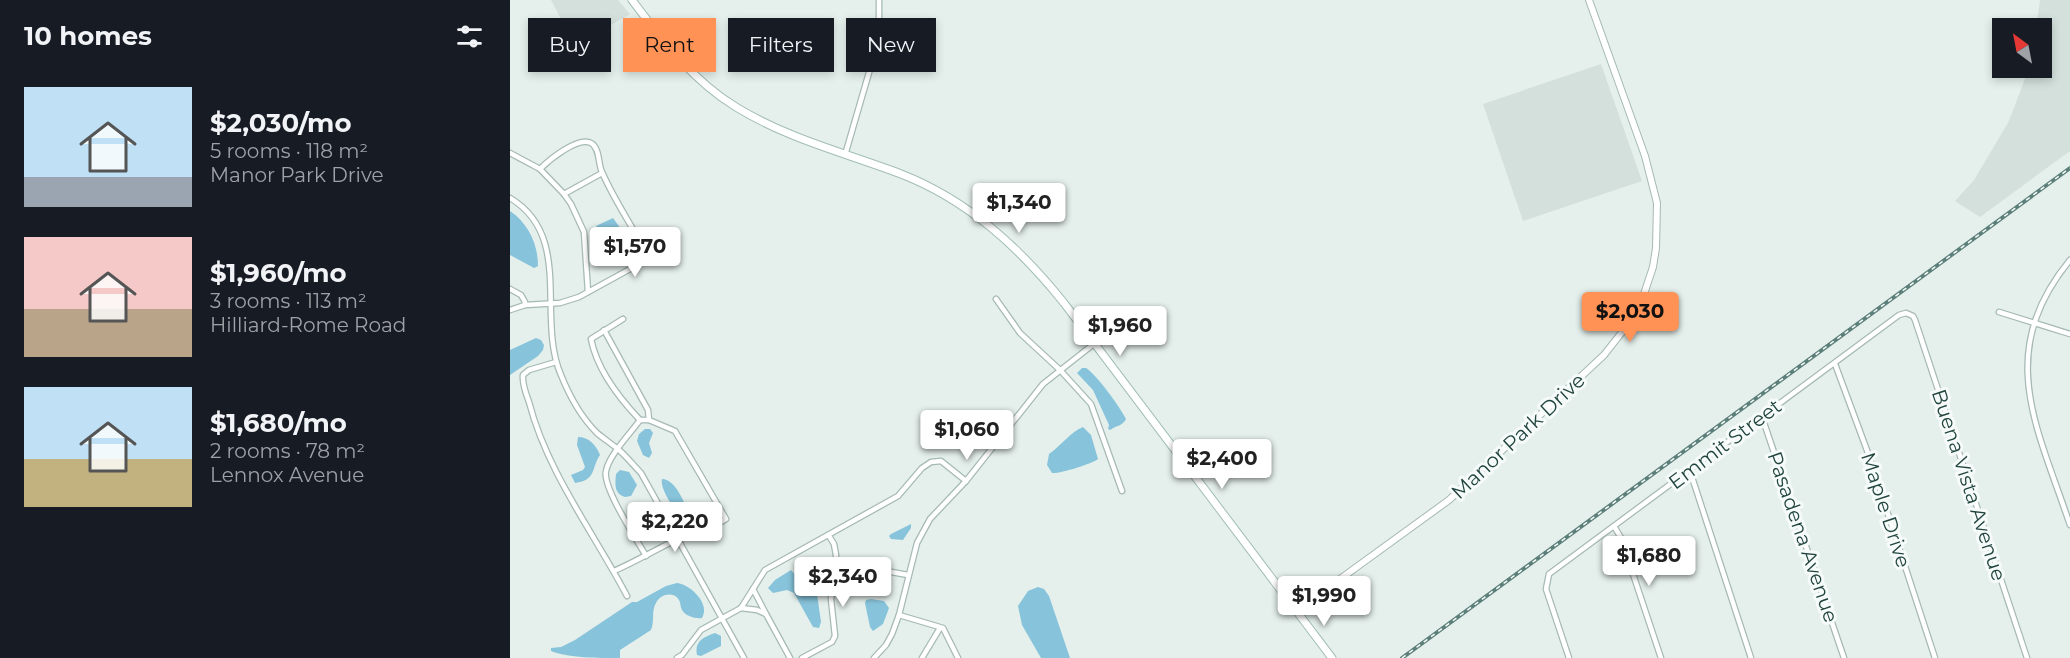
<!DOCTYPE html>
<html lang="en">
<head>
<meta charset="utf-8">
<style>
	:root { --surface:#171b24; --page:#242831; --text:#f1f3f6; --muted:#9ea1a6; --accent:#ff9254 }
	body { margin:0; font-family:Montserrat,sans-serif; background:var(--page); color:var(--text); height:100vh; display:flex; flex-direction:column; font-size:22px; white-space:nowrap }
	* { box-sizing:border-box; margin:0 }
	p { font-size:20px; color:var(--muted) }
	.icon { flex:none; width:33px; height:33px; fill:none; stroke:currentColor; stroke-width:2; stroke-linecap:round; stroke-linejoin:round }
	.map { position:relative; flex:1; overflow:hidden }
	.details { display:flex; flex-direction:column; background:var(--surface); width:510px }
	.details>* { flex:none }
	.hud { position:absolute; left:18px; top:18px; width:570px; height:54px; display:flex; gap:12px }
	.needle { width:39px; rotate:328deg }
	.controls { position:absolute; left:1482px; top:18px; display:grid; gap:12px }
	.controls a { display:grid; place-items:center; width:60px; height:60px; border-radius:0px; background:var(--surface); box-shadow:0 3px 9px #0003; font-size:30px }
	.price { position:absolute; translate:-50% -51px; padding:0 14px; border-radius:6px; background:#fff; color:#222; font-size:20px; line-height:39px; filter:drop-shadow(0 2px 3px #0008) }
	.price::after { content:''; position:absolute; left:50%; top:36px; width:18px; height:14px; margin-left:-9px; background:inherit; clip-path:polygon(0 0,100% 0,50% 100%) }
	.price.active { background:var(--accent); color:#111 }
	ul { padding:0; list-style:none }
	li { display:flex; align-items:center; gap:18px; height:150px; padding:0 24px }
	li span { display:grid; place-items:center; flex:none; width:168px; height:120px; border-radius:0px; color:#555 }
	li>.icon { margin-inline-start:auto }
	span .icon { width:72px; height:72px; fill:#fffc; stroke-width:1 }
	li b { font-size:26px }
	h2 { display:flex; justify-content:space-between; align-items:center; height:72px; padding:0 24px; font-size:26px }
	.tag { padding:0 21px; border-radius:0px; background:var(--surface); box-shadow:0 3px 9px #0003; font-size:21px; line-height:54px }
	.tag.active { background:var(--accent); color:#111 }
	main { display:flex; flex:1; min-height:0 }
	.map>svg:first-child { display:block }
</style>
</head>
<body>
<main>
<section class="details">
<h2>10 homes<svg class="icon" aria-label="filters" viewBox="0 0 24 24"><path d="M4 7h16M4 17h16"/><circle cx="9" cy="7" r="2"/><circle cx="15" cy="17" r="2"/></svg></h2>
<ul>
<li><span style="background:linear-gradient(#bfe0f5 75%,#9aa5b1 0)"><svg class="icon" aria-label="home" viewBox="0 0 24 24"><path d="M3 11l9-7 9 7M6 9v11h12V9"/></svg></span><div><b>$2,030/mo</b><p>5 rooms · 118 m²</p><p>Manor Park Drive</p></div></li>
<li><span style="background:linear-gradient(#f6c9c9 60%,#b9a48a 0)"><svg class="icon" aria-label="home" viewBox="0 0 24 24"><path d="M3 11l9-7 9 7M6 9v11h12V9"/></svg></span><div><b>$1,960/mo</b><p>3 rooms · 113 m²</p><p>Hilliard-Rome Road</p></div></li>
<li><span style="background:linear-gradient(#bfe0f5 60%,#c2b280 0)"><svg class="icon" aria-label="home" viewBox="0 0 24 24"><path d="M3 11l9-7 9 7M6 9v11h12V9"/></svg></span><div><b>$1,680/mo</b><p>2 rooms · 78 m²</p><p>Lennox Avenue</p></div></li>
</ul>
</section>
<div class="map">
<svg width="1560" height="658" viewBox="0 0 1560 658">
	<rect width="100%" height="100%" fill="#e5f0ec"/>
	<g fill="#d3e0db">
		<path d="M41,0H108L120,14L65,46Z"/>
		<path d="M1530,0H1560V151L1470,217L1445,201L1464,180L1499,121L1519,68H1532V28H1526Z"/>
		<path d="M1091,64L1132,181L1013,221L973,104Z"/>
	</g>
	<g fill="#87c3da">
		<path d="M0,211C18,223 28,244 28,266L24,268L0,255Z"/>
		<path d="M103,218L113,232L105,241L90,243L86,226Z"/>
		<path d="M26,338L31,340L34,345L33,350L28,356L0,375V350Z"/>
		<path d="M572,368H576C587,375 610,407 616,419C613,426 605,426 600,430L598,429L599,425L583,390L567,373Z"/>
		<path d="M573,427L581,435L588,459C582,464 549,474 542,473L537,465L539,454C551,446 560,432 573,427Z"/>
		<path d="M135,429H140L143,433L139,443L142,453L139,458L133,455L127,441L129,434Z"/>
		<path d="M68,437C79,437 86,445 90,455C81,468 87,480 65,483L61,475L73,470L75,467L67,445Z"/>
		<path d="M110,470L119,472L127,485L121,496L115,497C104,494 105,484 106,474Z"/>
		<path d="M152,479C167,480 174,504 181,516L180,521C169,520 149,489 152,479Z"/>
		<path d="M401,524V528L393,540L381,539L379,536L381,534Z"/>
		<path d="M281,570L288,578L306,587L311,622L309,628L303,627L284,593L277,590L263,593L258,588L265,580Z"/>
		<path d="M167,583C180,584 201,604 192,618C186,619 175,616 172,610C170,607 171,603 169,600C164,591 150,594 146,603C141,611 145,621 141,630L110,650V658C89,658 58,658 41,651V648L51,647L65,640L122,602H127L156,586Z"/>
		<path d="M528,587L534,589L539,596L560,658H531L512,625L508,606L518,591Z"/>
		<path d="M361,599L374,601L379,608L373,624L363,631L360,627L355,603L356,600Z"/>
		<path d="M205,633L211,636V646L191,656L187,655C184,641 194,637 205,633Z"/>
	</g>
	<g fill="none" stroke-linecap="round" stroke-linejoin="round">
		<defs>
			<g id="minor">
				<path d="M0,153L30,169L54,194L61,204L74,232L78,292"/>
				<path d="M335,155L365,52L369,27V0"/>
				<path d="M30,169C39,160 68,136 81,143C90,148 88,164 92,172C105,202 124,229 139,257"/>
				<path d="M54,194L92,173"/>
				<path d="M0,198C64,236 26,318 51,375C59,395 72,418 87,433C94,439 102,444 109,450C117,457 124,466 131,473L234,658"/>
				<path d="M1560,260C1484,353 1527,426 1560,525"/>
				<path d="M0,289L11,295L15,302V305"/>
				<path d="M486,299L510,333L550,370L581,404L612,491"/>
				<path d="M0,310L15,305L50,303L69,297L162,246"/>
				<path d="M1489,312L1560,334"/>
				<path d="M94,330L138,410L139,420"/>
				<path d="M46,362L19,370L13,375C12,384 16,394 19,402C37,472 84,533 117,596"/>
				<path d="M1325,364L1358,453L1425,658"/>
				<path d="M1252,417L1334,658"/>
				<path d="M130,420C120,434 99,455 96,471C92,487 127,540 136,556"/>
				<path d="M1180,471L1241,658"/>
				<path d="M1104,526L1111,538L1151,658"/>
				<path d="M326,562L398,575"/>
				<path d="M104,571C129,560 152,546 176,535C190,528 203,528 216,519L165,431L139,420H130C109,398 87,370 81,339L113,319"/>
				<path d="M243,589L256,614"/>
				<path d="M231,608L247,610L256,614L280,658"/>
				<path d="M389,615L433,628L448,658"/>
				<path d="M167,658L172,655L191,630L231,608L255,570L388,496L412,468L421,462L431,461L456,481"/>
				<path d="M292,658L322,642L325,636L321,599L326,555L324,544L319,536"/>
				<path d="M364,658L376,645L382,634L389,615L407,543L420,519L456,481L533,384L585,343"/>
				<path d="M412,658L430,628"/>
				<path d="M1059,658L1036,589L1039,574L1389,315L1396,313L1403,316L1405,320L1517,658"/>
			</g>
			<path id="tertiary" d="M786,611L939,500L1094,355L1120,322L1132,300L1143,267L1146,248L1147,203L1135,156L1079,0"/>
			<path id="secondary" d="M122,0C152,40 183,81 226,107C278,139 336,153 391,174C458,200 510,248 554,303L822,658"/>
		</defs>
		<use href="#minor" stroke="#a6b9b5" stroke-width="7"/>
		<use href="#tertiary" stroke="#a6b9b5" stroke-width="8"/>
		<use href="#secondary" stroke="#a2bdb7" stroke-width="9"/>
		<use href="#minor" stroke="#fff" stroke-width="4.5"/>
		<use href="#tertiary" stroke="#fff" stroke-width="6"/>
		<use href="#secondary" stroke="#fff" stroke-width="7"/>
		<defs>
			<path id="rail" d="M892,658L1560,168"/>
		</defs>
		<use href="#rail" stroke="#5c7f7a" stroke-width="4"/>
		<use href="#rail" stroke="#f6fbf9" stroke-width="1.5" stroke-dasharray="4.5" stroke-linecap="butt"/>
	</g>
	<g text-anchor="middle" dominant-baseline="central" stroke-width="6" stroke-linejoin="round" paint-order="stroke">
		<g font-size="20" fill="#21443f" stroke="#f6fbf9">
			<text transform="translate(1008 436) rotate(-43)">Manor Park Drive</text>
			<text transform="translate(1215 444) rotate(-37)">Emmit Street</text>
			<text transform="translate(1459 485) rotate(72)">Buena Vista Avenue</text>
			<text transform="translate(1376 510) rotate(72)">Maple Drive</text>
			<text transform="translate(1293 537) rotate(71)">Pasadena Avenue</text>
		</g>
	</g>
</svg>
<div class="controls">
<a><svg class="needle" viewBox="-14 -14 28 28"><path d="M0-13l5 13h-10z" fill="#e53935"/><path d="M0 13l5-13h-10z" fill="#9ea1a6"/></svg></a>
</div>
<b class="price" style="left:509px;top:234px">$1,340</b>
<b class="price" style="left:125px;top:278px">$1,570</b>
<b class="price active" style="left:1120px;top:343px">$2,030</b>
<b class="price" style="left:610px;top:357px">$1,960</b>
<b class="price" style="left:457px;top:461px">$1,060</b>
<b class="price" style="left:712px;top:490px">$2,400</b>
<b class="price" style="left:165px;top:553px">$2,220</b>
<b class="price" style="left:1139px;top:587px">$1,680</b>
<b class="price" style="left:333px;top:608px">$2,340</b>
<b class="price" style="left:814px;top:627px">$1,990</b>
<div class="hud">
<a class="tag">Buy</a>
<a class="tag active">Rent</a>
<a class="tag">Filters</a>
<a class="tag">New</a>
</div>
</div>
</main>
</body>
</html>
